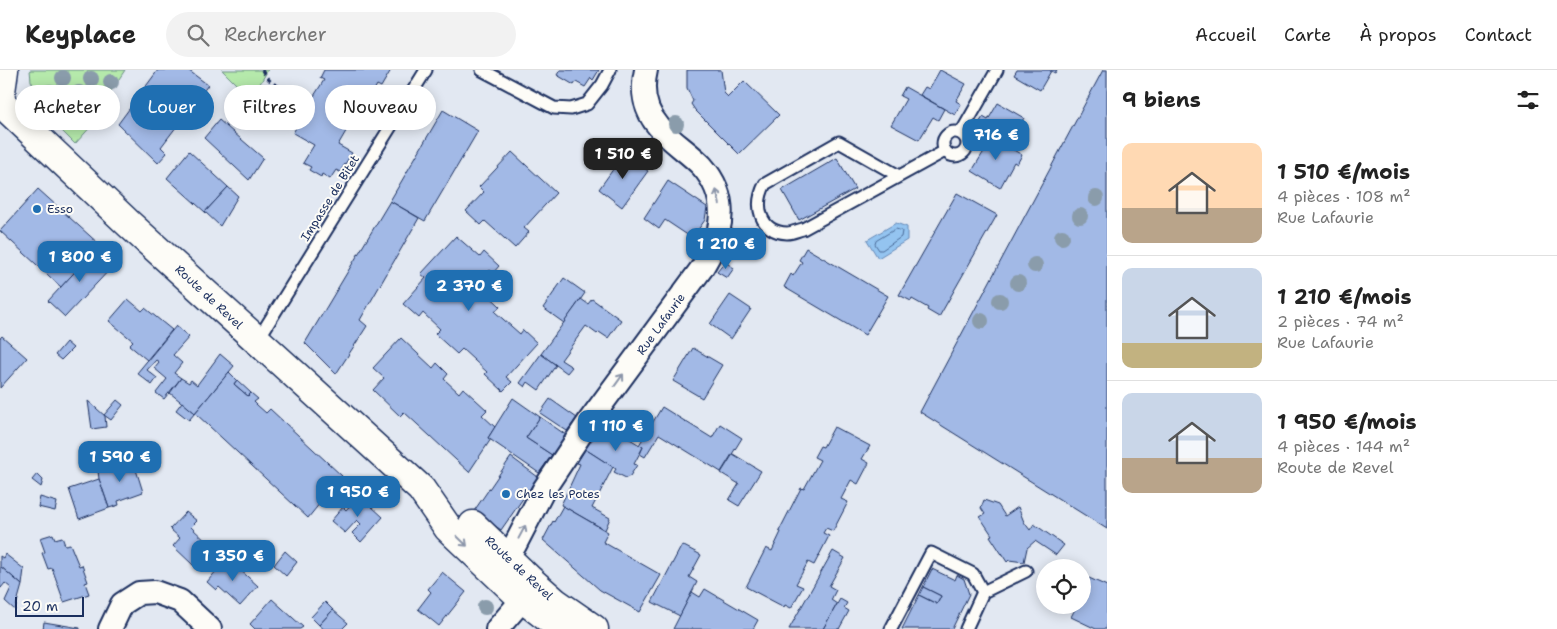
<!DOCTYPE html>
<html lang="fr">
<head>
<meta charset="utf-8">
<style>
	:root { --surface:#fff; --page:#f2f2f2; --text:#222; --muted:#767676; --line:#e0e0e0; --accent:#1f6fb2 }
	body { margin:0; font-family:"Shantell Sans",sans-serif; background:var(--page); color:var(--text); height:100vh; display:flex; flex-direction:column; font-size:19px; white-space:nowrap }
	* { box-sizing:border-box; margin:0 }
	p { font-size:16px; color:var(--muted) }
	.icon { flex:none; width:28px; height:28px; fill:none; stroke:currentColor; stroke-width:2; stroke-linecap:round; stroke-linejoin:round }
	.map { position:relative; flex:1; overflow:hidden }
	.sheet { display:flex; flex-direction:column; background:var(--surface); width:450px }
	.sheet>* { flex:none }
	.top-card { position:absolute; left:15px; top:15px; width:475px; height:45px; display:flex; gap:10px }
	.tools { position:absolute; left:1036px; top:489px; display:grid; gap:10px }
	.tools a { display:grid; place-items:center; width:55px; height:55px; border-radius:50%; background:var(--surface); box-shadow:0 2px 12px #0003; font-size:25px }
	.scale { position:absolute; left:15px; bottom:12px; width:69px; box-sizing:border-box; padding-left:5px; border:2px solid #1b2f5e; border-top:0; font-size:14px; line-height:18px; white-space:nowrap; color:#1b2f5e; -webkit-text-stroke:4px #fdfcf7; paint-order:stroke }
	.price { position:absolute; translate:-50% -42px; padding:0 11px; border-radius:10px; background:var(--accent); color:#fff; font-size:16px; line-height:32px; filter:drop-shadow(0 1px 2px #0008) }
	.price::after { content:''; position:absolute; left:50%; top:30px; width:15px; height:11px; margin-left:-8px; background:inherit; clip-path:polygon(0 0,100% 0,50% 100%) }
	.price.on { background:#222; color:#fff }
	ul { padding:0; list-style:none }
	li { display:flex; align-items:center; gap:15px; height:125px; padding:0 15px }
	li+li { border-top:1px solid var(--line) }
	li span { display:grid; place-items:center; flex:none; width:140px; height:100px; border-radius:10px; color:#555 }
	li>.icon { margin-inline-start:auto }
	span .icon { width:60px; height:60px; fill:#fffc; stroke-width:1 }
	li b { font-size:21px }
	h2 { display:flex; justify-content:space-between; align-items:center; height:60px; padding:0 15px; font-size:21px }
	.chip { padding:0 18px; border-radius:22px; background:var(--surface); box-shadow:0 2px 12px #0003; font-size:18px; line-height:45px }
	.chip.on { background:var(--accent); color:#fff }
	header { display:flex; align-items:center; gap:30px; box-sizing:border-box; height:70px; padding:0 25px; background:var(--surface); border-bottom:1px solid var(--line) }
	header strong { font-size:24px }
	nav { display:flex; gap:28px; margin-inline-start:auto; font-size:18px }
	.search { width:350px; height:45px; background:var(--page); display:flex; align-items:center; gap:12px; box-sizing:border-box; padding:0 18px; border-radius:28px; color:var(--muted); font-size:19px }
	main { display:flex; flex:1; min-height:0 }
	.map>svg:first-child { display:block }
</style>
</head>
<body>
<header>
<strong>Keyplace</strong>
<div class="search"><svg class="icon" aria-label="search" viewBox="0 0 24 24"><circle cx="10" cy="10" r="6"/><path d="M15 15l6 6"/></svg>Rechercher</div>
<nav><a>Accueil</a><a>Carte</a><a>À propos</a><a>Contact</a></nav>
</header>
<main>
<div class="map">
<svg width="1107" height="559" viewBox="0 0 1107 559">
	<rect width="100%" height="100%" fill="#e2e8f2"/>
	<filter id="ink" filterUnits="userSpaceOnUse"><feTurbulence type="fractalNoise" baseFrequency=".02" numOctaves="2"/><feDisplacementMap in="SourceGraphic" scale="10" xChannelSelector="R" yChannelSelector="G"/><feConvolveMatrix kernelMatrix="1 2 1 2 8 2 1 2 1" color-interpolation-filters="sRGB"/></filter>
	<g filter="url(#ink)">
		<g fill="#b5e9ab" stroke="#688c84">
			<path d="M30,0H125L101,36L105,41L75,74L53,52L45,33L31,11Z"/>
			<path d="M222,0H268L251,29Z"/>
		</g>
		<path fill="#94c4f0" stroke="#6488b6" d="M896,153L907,157V170L878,188L867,170Z"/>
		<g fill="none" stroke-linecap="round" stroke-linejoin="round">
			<path stroke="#4b6b98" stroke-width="1" d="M896,159L902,161L901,167L882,180H879L875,174L876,171Z"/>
		</g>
		<g fill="#a2b9e6" stroke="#1b2f5e">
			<path d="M158,0H188L208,15L161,77L167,83L158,93L118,54Z"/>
			<path d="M324,0H391L381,17L377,15L366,34L363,32L338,75L352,83L340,102L336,100L330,109L322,104L321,107L309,100L311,97L303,93L314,75L293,63L303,45L299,42L310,24L314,26L324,10L320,8Z"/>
			<path d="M560,0H599L593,10L591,8L585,17L576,12L574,15L557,5Z"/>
			<path d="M687,0H721L724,23L728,27L744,11L779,45L739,84L695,40L691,34L693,31L687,18Z"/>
			<path d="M940,0L966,14L956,31L961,34L955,45L920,25L925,17L929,19Z"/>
			<path d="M1017,0H1057L1055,3L1051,1L1040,20L1014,5Z"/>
			<path d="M1103,0H1107V459L920,342Z"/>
			<path d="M905,17L944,39L938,50L933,47L919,70L891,55L906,29L900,26Z"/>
			<path d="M998,33L1024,48L1012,67L1016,70L1011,78L976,58L983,47L988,50Z"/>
			<path d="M443,40L478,61L425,151L390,131Z"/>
			<path d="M219,50L263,88L249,110L204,68Z"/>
			<path d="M987,64L1022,85L1017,94L1014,92L1000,118L972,101L986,78L981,75Z"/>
			<path d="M189,81L228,117L205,142L167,108Z"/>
			<path d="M512,82L556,123L524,158L529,162L515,178L485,151L481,155L466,141L484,122L479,117Z"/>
			<path d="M624,84L648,101L622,137L599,119Z"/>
			<path d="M837,88L855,119L799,150L782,120Z"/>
			<path d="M668,111L707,137L705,150L692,168L665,150L659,159L644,148Z"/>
			<path d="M228,117L238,126L220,156L205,142Z"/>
			<path d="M38,119L100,175L61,217L0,161Z"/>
			<path d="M957,123L997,145L939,247L927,240L928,238L912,229L911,231L899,225Z"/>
			<path d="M390,131L419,148L360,250L367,256L336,304L305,273Z"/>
			<path d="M456,166L480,187L484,182L499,196L493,203L490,200L477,214L500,236L495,242L520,264L523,260L537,273L506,307L512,312L503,321L485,304L487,302L462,279L457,284L435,264L440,259L423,243L419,248L403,234L426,208L421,204Z"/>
			<path d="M806,178L888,226L865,265L784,217L791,204L793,206L802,192L799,190Z"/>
			<path d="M95,180L113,196L65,247L48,231Z"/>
			<path d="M725,192L734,198L727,208L717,202Z"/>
			<path d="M564,208L585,223L564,253L543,238Z"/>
			<path d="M730,225L751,239L731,269L710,254Z"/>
			<path d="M128,229L142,241L145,238L172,260L147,290L129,275L133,271L109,251Z"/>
			<path d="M581,229L588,234L592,229L621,250L608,268L599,262L597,264L586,256L561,290L572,297L567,303L541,284Z"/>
			<path d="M176,256L189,267L173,285L182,293L174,303L181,308L164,329L156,323L167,309L154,298L159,292L156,290L147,300L157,308L152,315L137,303Z"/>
			<path d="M2,266L27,288L0,318V268Z"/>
			<path d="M401,268L433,298L437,293L448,304L444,309L459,323L463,318L487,340L482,345L495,357L488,368L491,369L469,402L404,342L400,346L373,320L384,308L373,298Z"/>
			<path d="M66,272L73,278L61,290L55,285Z"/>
			<path d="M693,278L722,295L702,328L673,311Z"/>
			<path d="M220,284L234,296L195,343L170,323L181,308L189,313L191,310L197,315Z"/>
			<path d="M541,284L556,295L539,320L528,312L525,317L520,313Z"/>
			<path d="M229,302L237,310L234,314L248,326L251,323L258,329L254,332L257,335L266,343L270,339L342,406L308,448L195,343Z"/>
			<path d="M237,310L251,323L248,326L234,314Z"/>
			<path d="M513,328L540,347L526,368L552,385L539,403L488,368Z"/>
			<path d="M550,329L577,348L567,361L540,343Z"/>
			<path d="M117,330L123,335L111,350L104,345Z"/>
			<path d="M88,331L105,346L106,357L92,359Z"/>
			<path d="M182,332L195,343L189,350L176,340Z"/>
			<path d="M662,337L712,368L720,354L742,368L721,402L659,364L645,387L640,384L643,377L639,375Z"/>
			<path d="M540,347L566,365L552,385L526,368Z"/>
			<path d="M834,357L870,376L862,389L869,393L858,414L851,410L841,429L848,432L833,461L826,458L823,463L829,466L814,495L808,492L796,514L803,517L791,538L785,535L784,537L746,517L766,478L772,481L781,462L779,461L801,418L804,419L820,390L814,387L820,376L823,377Z"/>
			<path d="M597,360L610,368L615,360L643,377L634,394L637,395L630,406L626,408L614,402L616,399L585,379Z"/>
			<path d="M585,379L613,397L592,438L610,448L605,460L561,435L580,394L577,393Z"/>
			<path d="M733,384L761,401L739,436L729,430L739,414L721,403Z"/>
			<path d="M511,387L538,407L501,460L474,441Z"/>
			<path d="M133,390L143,422L118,431L119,435L109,438L99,409L98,401Z"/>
			<path d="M37,404L43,410L41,417L32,410Z"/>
			<path d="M99,409L109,438L79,449L69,419Z"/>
			<path d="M359,425L383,447L361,472L352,463L361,454L357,450L345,463L331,451L343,437L346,440Z"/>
			<path d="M40,427L57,432L55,441L38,437Z"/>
			<path d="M984,430L998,435L1005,446L1018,437L1024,452L1030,460L1034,454L1064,475L1056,485L1035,471L1027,478L1024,492L1009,490L1007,492L990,466L992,465L980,447L985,444L981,438Z"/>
			<path d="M563,436L608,462L603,472L661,505L640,542L600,520L543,470L553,451L554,452Z"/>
			<path d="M186,442L197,451L191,457L211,476L193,495L173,476L180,468L170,459Z"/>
			<path d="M53,464L55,469L62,467L65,475L70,474L79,496L82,495L88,512L85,513L89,524L64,532L52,498L48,499L42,483L45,482L40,468Z"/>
			<path d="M682,475L701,485L689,507L697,512L680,546L652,532Z"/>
			<path d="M285,481L297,492L286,506L274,495Z"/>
			<path d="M833,481L845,488L829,516L836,520L831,530L837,534L823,559H789Z"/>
			<path d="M5,484L24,499L22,515L0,496V486L3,488Z"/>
			<path d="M227,488L258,516L240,536L219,517L216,520L207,512Z"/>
			<path d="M0,496L22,515L15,540L5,531L11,518L5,513L1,518H0Z"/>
			<path d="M932,499L955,510L957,505L964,509L969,524L952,559H902L919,525L937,534L941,526L923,517Z"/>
			<path d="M442,502L466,522L439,556L418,539L431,522L428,519Z"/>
			<path d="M1089,508L1107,516V559H1096L1071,547L1077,535H1082V522Z"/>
			<path d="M923,517L941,526L937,534L919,525Z"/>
			<path d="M705,519L758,550L753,559H673L692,522L700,527Z"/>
			<path d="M272,529L303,557L300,559H255L250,554Z"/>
			<path d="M840,529L847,533L844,538L849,541L839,559H823Z"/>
			<path d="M325,532L333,540L319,555L311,547Z"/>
			<path d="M333,540L348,553L342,559H324L319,555Z"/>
			<path d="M44,552L80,558V559H43Z"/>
		</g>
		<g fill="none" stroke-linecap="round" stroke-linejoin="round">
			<defs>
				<g id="service">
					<path d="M482,0L554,38L571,39L587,34L602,15L610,0"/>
					<circle cx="955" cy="74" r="12"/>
					<path d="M961,63L997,0"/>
					<path d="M899,106L839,72L765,114C754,135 759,162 787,163C792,163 798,160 803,159L945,81"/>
					<path d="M257,271L426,0"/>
					<path d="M891,559L931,483L973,504L983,522"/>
					<path d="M966,559L983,522L1026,501"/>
				</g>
				<g id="minor">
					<path d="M494,497L510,482L515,475L544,419L590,350L702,198C723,164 731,129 702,96C689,82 671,72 659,57C645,41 641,21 646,0"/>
					<path d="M110,559L122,534L139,523L155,522L180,531L210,559"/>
					<path d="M497,559L523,529"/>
				</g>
				<path id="tertiary" d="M0,29L4,0"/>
				<g id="secondary">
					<path d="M0,32L129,154L421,419L448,458L523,529L562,559"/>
					<path d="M473,455L530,510L555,532L594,559"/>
				</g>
			</defs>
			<use href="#service" stroke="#1b2f5e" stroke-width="15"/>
			<use href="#minor" stroke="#1b2f5e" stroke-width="26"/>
			<use href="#tertiary" stroke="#1b2f5e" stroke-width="31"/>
			<use href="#secondary" stroke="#1b2f5e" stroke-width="31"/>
			<path stroke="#1b2f5e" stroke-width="3" stroke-dasharray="5 4" stroke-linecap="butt" d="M262,0C270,16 284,19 300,22"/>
			<use href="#service" stroke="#fdfcf7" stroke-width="11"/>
			<use href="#minor" stroke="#fdfcf7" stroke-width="22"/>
			<use href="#tertiary" stroke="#fdfcf7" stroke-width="28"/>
			<use href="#secondary" stroke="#fdfcf7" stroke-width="28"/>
		</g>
		<g fill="#8a9cab">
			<circle cx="63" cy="8" r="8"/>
			<circle cx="91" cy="9" r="8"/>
			<circle cx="111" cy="12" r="8"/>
			<circle cx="50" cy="22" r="8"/>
			<circle cx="79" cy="23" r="8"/>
			<circle cx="95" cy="26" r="8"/>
			<circle cx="63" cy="41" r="8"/>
			<circle cx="85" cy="46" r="8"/>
			<circle cx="676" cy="54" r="8"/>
			<circle cx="1096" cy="128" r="8"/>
			<circle cx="1080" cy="146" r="8"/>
			<circle cx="1062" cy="167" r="8"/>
			<circle cx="1035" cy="195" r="8"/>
			<circle cx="1018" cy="213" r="8"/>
			<circle cx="1000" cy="231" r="8"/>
			<circle cx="981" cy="251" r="8"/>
			<circle cx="485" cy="537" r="8"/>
		</g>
		<defs><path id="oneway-shaft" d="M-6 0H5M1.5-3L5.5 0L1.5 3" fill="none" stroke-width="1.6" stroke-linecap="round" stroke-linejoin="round" transform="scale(1.25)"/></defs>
		<g stroke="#8c96aa">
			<use href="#oneway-shaft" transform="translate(718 127) rotate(-104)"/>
			<use href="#oneway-shaft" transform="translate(619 310) rotate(-54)"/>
			<use href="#oneway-shaft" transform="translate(522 462) rotate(-62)"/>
			<use href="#oneway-shaft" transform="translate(462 471) rotate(44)"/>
		</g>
	</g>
	<g fill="#1f6fb2" stroke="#fdfcf7" stroke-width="2">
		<circle cx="37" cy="139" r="5"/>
		<circle cx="506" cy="424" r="5"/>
	</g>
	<g text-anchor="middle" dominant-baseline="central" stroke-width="4" stroke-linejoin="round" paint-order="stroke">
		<g font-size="12" fill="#1b2f5e" stroke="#fdfcf7">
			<text transform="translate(330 128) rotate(-58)">Impasse de Bitet</text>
			<text transform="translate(209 227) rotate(43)">Route de Revel</text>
			<text transform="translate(661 254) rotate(-54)">Rue Lafaurie</text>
			<text transform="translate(519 498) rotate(43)">Route de Revel</text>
		</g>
		<g font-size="12" fill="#1b2f5e" stroke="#fdfcf7" text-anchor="start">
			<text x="47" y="139">Esso</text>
			<text x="516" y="424">Chez les Potes</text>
		</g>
	</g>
</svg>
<div class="tools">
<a><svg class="icon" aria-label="locate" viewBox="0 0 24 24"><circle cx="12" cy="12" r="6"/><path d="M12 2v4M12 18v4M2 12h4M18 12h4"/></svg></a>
</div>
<div class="scale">20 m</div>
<b class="price" style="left:996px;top:91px">716 €</b>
<b class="price on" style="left:623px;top:110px">1 510 €</b>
<b class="price" style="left:726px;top:200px">1 210 €</b>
<b class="price" style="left:80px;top:213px">1 800 €</b>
<b class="price" style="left:469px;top:242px">2 370 €</b>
<b class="price" style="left:616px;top:382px">1 110 €</b>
<b class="price" style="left:120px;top:413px">1 590 €</b>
<b class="price" style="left:358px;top:448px">1 950 €</b>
<b class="price" style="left:233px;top:512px">1 350 €</b>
<div class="top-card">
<a class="chip">Acheter</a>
<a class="chip on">Louer</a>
<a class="chip">Filtres</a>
<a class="chip">Nouveau</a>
</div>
</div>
<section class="sheet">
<h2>9 biens<svg class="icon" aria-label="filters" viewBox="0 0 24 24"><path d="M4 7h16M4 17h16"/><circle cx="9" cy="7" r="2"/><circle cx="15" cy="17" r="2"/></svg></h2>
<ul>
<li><span style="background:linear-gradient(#ffd9b3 65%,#b9a48a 0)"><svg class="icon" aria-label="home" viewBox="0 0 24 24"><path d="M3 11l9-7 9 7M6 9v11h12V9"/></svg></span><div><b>1 510 €/mois</b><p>4 pièces · 108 m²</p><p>Rue Lafaurie</p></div></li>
<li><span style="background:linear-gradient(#c9d6e8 75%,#c2b280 0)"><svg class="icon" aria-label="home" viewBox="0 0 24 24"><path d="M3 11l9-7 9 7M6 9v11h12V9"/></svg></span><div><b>1 210 €/mois</b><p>2 pièces · 74 m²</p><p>Rue Lafaurie</p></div></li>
<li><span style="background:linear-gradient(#c9d6e8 65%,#b9a48a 0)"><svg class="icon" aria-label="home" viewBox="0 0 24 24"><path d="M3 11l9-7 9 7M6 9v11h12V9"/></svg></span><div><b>1 950 €/mois</b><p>4 pièces · 144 m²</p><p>Route de Revel</p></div></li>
</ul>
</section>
</main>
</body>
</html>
